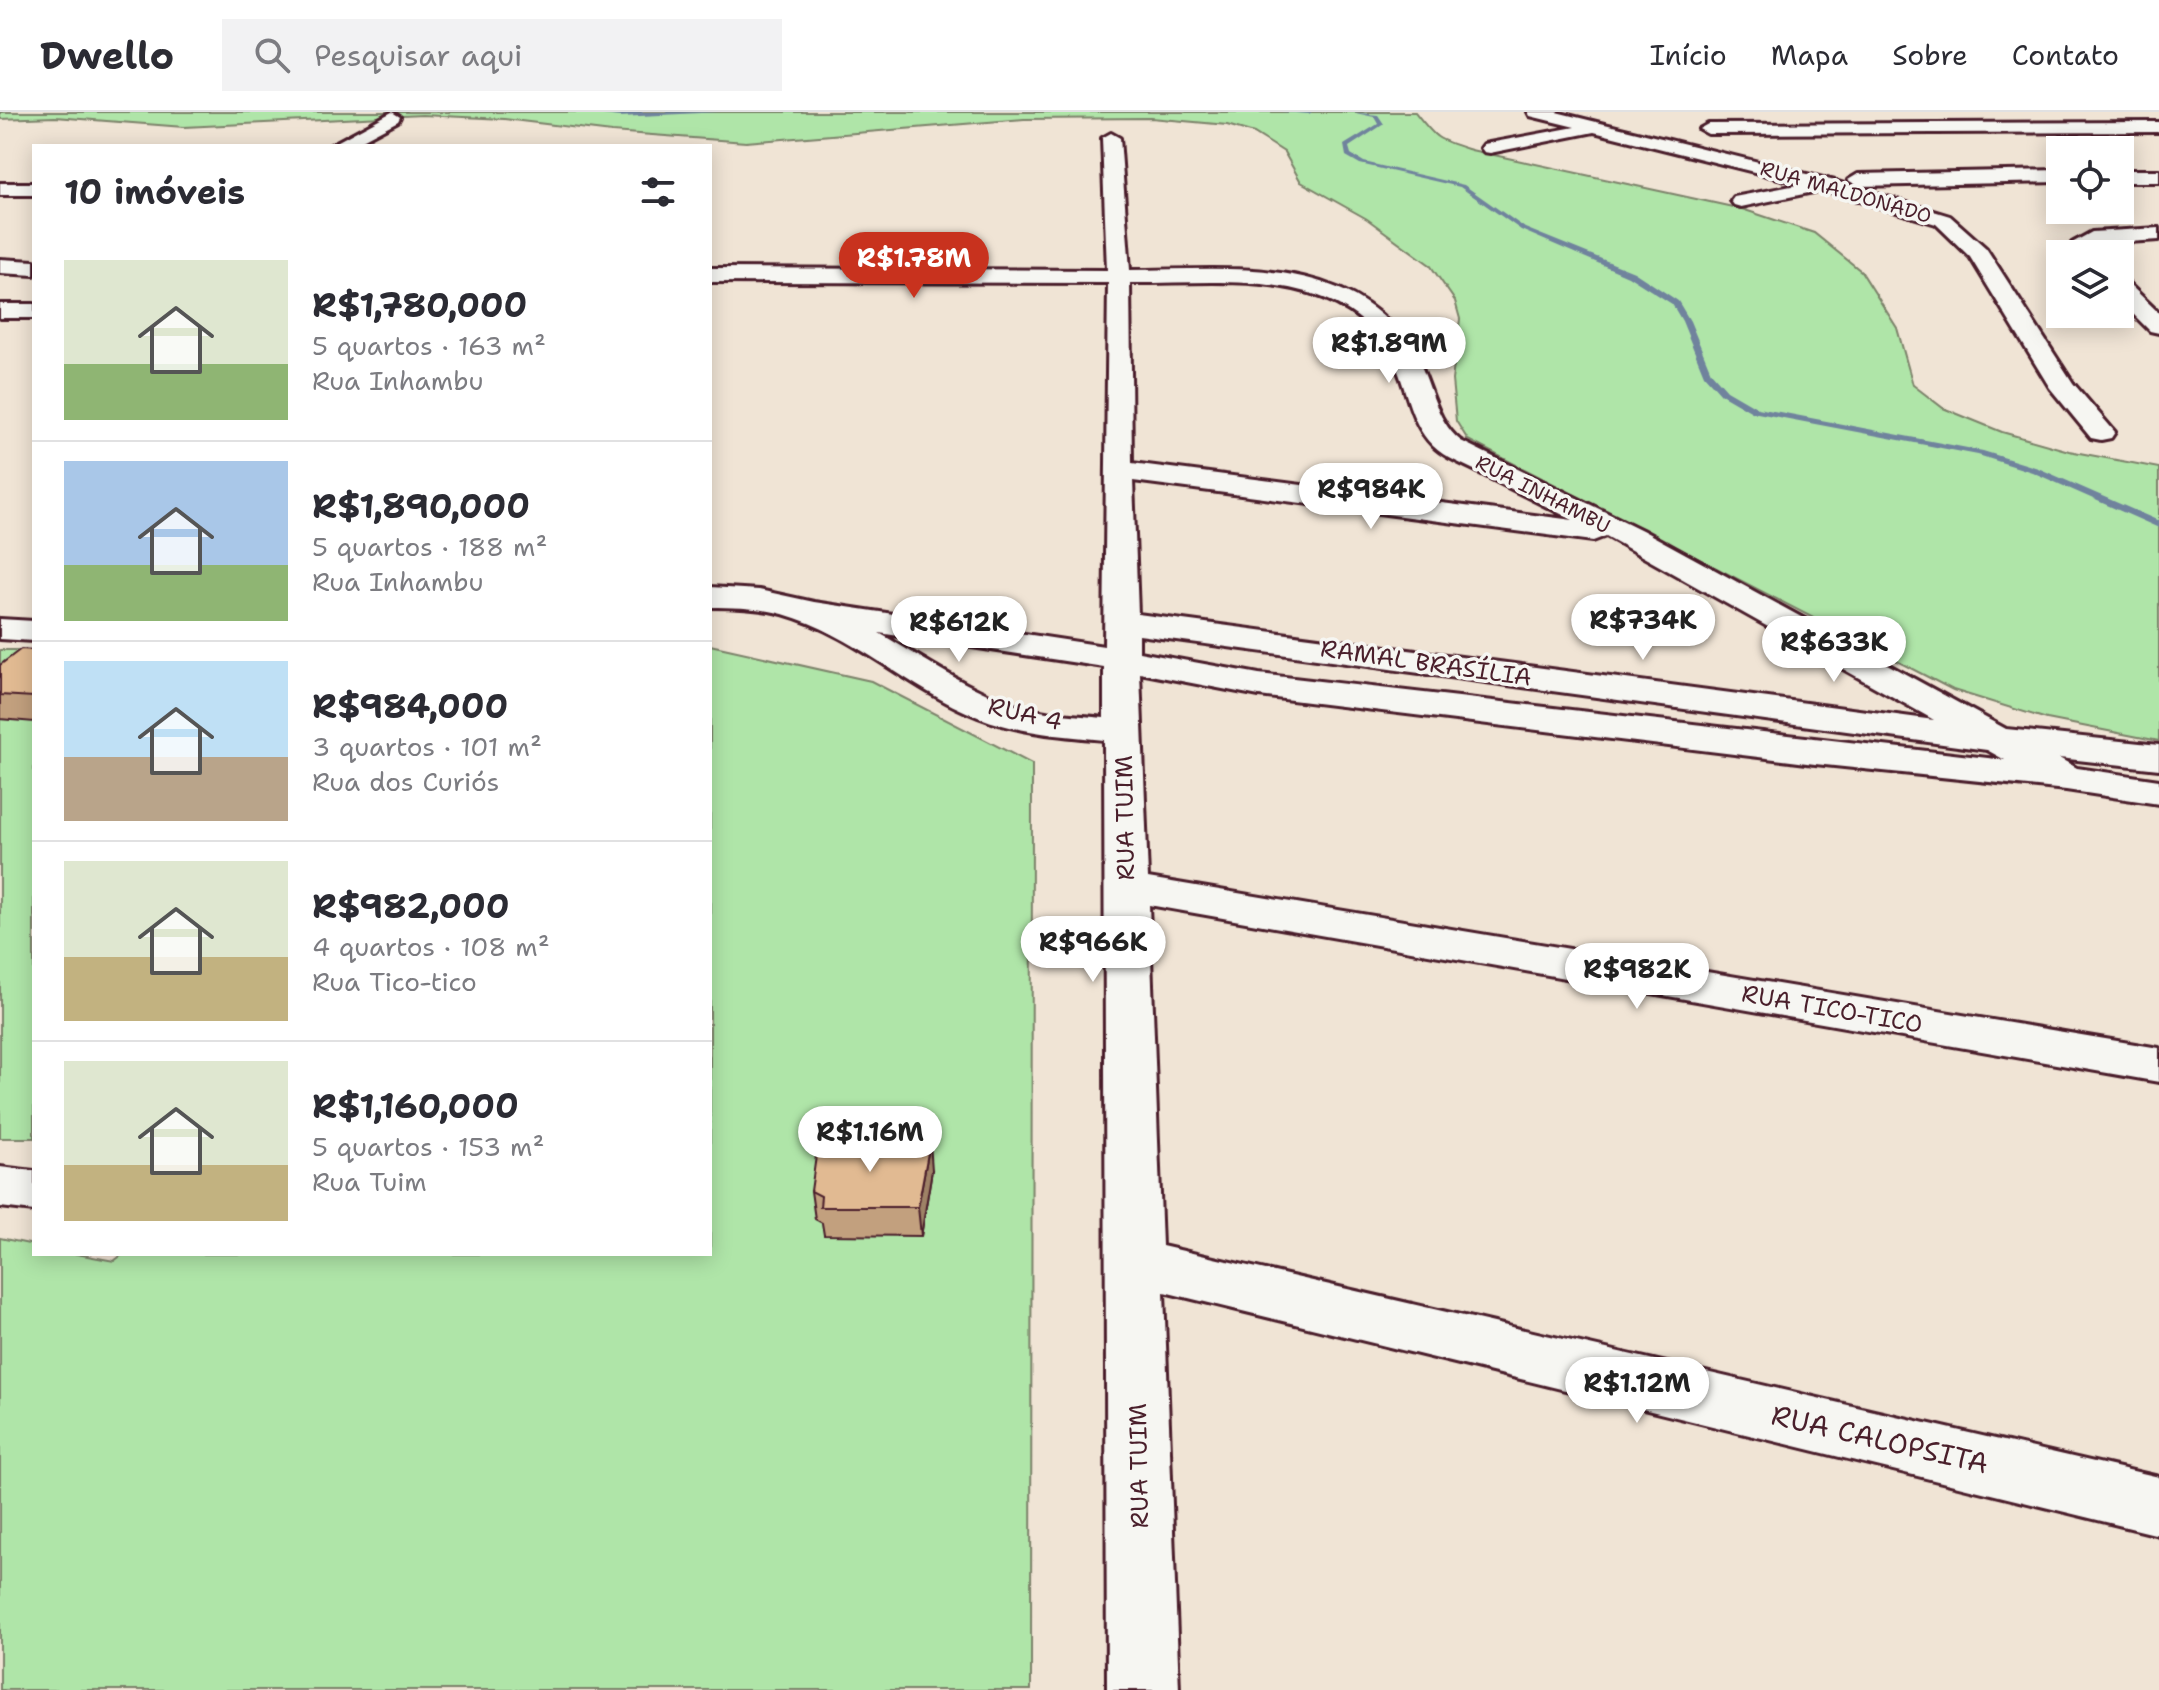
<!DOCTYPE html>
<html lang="pt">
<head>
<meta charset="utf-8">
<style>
	:root { --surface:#fff; --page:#f2f2f3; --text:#2b2b33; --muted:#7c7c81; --line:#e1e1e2; --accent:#c8321e }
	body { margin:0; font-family:"Shantell Sans",sans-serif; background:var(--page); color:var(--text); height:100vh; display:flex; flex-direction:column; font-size:30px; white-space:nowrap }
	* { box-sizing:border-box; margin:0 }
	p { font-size:26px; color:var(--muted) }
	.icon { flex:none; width:44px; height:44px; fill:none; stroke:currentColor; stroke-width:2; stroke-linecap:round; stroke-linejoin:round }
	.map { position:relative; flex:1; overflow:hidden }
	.sheet { position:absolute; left:32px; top:32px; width:680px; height:1112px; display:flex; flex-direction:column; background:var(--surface); border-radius:0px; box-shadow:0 4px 20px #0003 }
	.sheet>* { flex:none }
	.buttons { position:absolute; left:2046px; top:24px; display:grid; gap:16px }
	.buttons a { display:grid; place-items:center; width:88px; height:88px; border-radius:0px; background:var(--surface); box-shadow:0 4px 20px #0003; font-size:40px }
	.price { position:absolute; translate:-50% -68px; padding:0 18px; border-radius:28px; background:#fff; color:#222; font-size:26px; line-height:52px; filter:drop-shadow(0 2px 4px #0008) }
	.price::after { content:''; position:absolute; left:50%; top:48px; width:24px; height:18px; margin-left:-12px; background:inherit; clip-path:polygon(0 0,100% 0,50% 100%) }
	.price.current { background:var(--accent); color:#fff }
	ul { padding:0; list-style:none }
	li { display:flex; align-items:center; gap:24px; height:200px; padding:0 32px }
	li+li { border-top:2px solid var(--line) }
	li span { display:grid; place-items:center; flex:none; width:224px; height:160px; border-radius:0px; color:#555 }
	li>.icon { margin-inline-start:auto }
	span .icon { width:96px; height:96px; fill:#fffc; stroke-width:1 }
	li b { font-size:34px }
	h2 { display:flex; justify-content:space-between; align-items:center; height:96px; padding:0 32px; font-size:34px }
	header { display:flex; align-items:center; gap:48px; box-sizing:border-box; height:112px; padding:0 40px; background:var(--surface); border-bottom:2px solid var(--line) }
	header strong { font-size:38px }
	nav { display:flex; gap:44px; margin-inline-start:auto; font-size:28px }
	.search { width:560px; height:72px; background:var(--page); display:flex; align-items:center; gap:20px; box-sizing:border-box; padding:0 28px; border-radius:0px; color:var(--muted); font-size:30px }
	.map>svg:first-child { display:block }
</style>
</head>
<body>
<header>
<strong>Dwello</strong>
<div class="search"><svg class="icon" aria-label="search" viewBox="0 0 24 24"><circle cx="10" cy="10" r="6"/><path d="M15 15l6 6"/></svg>Pesquisar aqui</div>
<nav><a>Início</a><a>Mapa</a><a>Sobre</a><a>Contato</a></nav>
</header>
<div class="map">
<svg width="2159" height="1578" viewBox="0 0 2159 1578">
	<rect width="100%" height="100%" fill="#f0e4d5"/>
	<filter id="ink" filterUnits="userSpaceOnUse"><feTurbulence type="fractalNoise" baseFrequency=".0125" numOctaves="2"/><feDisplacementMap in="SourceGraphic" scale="16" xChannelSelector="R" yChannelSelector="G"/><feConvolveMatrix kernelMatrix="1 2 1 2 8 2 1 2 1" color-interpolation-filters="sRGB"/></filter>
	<g filter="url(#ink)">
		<g fill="#afe5a8" stroke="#7c826a" stroke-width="2">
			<path d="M0,0H1415C1437,28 1436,27 1471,38L1742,97L1814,121L1861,159L1897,216L1913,273L1943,296L2002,320L2069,339L2159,356V629L2047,607L1953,578L1468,328L1456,309L1452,268L1460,207L1455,189L1430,153L1367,107L1301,70L1284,40L1270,31L1254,21L1227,13L1151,6L1024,7L746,30L612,20L504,7L422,3L184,15L55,5L0,7Z"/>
			<path d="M710,533L871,569L1032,652L1031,1578H0V1126L34,1133V1142H77L114,1149L123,1142H710Z"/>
			<rect x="0" y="538" width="34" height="488"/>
		</g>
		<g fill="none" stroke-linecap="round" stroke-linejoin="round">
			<g fill="#6f839d" fill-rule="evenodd">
				<path d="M575,0H721L620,5Z"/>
				<path d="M1281,0H1312L1309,2Z"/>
				<path d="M1351,0L1378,3L1384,12L1349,35L1351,42L1364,50L1464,73L1525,116L1634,160L1678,189L1690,209L1711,260L1727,278L1758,296L1983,339L2038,356L2159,409V416L2032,360L1978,343L1752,300L1721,282L1704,263L1682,209L1672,192L1628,164L1521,118L1460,75L1360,52L1346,44L1344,33L1378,12L1374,5Z"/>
			</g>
			<defs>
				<g id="minor">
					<path d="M392,0L400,5L398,9L351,34H329Z"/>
					<path d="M1528,0H1556L1835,69L1950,104L1986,136L2073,271L2115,320L2111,326L2101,328L2091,326L2050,276L1970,145L1936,112L1823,78L1741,95L1734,93L1731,89L1734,85L1802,72L1594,20L1490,41L1484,40L1481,36L1484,32L1575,15L1530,4Z"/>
					<path d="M2159,10V20L1708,22L1699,17L1708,12Z"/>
					<path d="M1111,21L1120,26L1130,158C1232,158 1349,141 1413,239C1432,268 1433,307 1461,329L1642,418L2006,617L2159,633V657L2059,646L2077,656L2159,668V692L2066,678L1815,652L1259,584L1140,561L1148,766L2159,936V970L1149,793L1162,1134L2159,1365V1423L1164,1180L1179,1578H1107L1104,628C1062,624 1018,621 978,605C910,578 854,522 783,502C760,496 734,495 710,495V475L759,478L814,490L1104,534L1108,171L710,170V156L1107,158L1102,26ZM1130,171C1217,172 1336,153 1389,240C1407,270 1407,308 1433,334C1445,346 1465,353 1480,361C1511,377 1542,392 1573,408L1132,351ZM1133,369L1593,429L1606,424L1934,608L1138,502ZM879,521L1104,555V606C1076,603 1045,602 1018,594C968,578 924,546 879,521ZM1139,523L1987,638L2005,648L1259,562L1139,540Z"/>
					<path d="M2060,58V70L1858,74L1848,68L1858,62Z"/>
					<rect x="2120" y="58" width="39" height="12"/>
					<rect x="0" y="71" width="34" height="12"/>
					<path d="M2159,116V128L2097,132L2094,133L2096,142H2074L2072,131L2092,120Z"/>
					<path d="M0,147L34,149V163L0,161Z"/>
					<path d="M2120,169L2128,171L2159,201V221L2150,219L2120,189Z"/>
					<rect x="0" y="192" width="34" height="14"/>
					<path d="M0,507L34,509V529L0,527Z"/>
					<path d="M0,1055L34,1059V1099L0,1095Z"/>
				</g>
			</defs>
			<use href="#minor" stroke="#4a1f2b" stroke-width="6"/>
			<use href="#minor" fill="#f6f6f2" fill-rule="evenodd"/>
		</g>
		<g fill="#c2a07e" stroke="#4a1f2b" stroke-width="2">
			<path d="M34,538V610L0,607V553Z"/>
			<path d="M932,1058L921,1124L824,1123L822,1111L815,1107L811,1079Z"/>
		</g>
		<path fill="#9e8266" stroke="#4a1f2b" stroke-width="2" d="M930,1030L932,1058L921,1124L918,1095Z"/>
		<g fill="#e1ba92" stroke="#4a1f2b" stroke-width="2">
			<path d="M21,537L34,538V585L0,583V553Z"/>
			<path d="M818,1030H930L918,1095H820L821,1084L811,1079Z"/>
		</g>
	</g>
	<g text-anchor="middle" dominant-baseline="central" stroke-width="7" stroke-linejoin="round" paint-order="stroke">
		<g font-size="20" fill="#4a1f2b" stroke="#f6f6f2">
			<text transform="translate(1846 80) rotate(16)">RUA MALDONADO</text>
			<text transform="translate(1543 382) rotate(27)">RUA INHAMBU</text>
		</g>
		<g font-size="24" fill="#4a1f2b" stroke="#f6f6f2">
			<text transform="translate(1426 551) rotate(8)">RAMAL BRASÍLIA</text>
			<text transform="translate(1025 602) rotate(13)">RUA 4</text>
			<text transform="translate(1125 706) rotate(-91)">RUA TUIM</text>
			<text transform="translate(1832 897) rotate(10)">RUA TICO-TICO</text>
			<text transform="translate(1139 1354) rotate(-91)">RUA TUIM</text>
		</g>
		<g font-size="28" fill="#4a1f2b" stroke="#f6f6f2">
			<text transform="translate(1880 1327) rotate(13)">RUA CALOPSITA</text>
		</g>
	</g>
</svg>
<div class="buttons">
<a><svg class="icon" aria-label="locate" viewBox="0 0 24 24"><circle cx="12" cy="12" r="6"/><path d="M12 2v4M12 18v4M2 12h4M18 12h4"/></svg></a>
<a><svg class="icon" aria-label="layers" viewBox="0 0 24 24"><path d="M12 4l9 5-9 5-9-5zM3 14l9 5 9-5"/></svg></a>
</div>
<b class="price current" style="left:914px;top:188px">R$1.78M</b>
<b class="price" style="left:1389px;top:273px">R$1.89M</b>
<b class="price" style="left:1371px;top:419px">R$984K</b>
<b class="price" style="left:1643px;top:550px">R$734K</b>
<b class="price" style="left:959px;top:552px">R$612K</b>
<b class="price" style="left:1834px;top:572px">R$633K</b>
<b class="price" style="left:1093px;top:872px">R$966K</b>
<b class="price" style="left:1637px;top:899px">R$982K</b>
<b class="price" style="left:870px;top:1062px">R$1.16M</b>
<b class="price" style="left:1637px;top:1313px">R$1.12M</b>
<section class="sheet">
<h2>10 imóveis<svg class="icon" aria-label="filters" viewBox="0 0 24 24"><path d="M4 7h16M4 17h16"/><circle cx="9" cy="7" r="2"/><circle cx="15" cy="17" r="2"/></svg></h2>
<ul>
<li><span style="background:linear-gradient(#dfe7d0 65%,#8fb573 0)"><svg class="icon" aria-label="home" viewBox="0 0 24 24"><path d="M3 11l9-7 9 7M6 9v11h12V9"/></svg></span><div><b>R$1,780,000</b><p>5 quartos · 163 m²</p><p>Rua Inhambu</p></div></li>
<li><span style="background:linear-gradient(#a9c7e8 65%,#8fb573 0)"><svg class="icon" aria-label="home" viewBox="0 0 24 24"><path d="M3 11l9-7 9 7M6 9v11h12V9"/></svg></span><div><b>R$1,890,000</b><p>5 quartos · 188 m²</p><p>Rua Inhambu</p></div></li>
<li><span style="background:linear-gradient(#bfe0f5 60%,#b9a48a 0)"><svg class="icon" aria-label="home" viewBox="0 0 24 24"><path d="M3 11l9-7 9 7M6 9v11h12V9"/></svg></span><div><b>R$984,000</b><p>3 quartos · 101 m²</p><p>Rua dos Curiós</p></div></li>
<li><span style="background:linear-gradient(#dfe7d0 60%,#c2b280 0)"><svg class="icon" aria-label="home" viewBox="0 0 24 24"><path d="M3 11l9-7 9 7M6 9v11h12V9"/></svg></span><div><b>R$982,000</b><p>4 quartos · 108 m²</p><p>Rua Tico-tico</p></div></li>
<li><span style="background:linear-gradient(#dfe7d0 65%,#c2b280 0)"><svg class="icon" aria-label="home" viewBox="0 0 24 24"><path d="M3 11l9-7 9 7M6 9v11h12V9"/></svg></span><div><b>R$1,160,000</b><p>5 quartos · 153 m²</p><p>Rua Tuim</p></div></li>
</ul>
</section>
</div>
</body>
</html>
